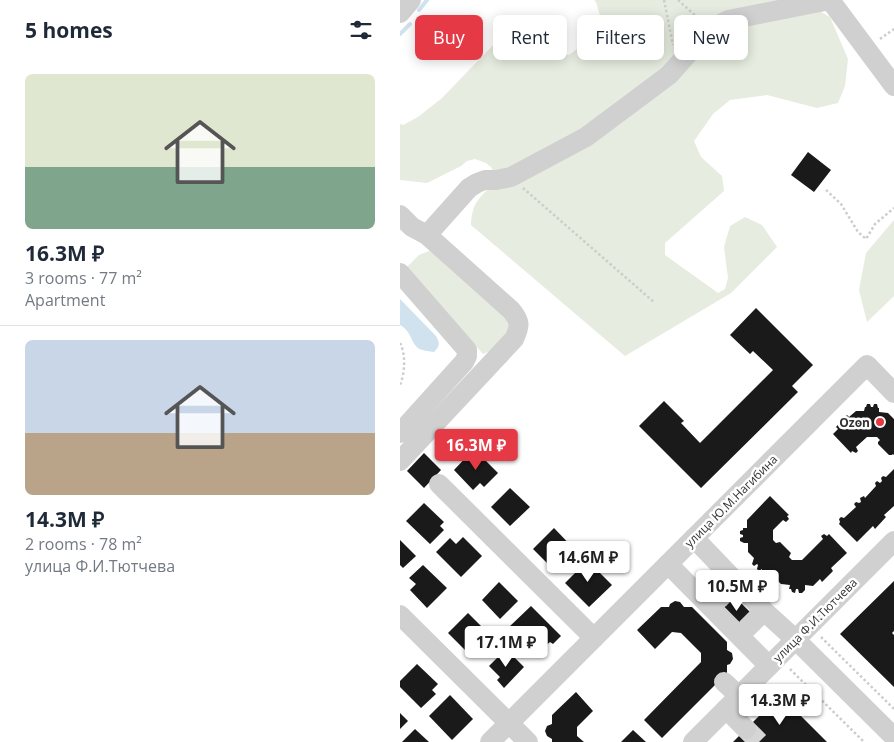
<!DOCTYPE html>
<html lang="en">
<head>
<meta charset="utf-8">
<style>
	:root { --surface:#fff; --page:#f2f2f3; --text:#1f2937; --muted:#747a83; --line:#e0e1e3; --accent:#e63946 }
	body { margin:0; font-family:"Open Sans",sans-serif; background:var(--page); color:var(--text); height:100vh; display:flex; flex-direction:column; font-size:19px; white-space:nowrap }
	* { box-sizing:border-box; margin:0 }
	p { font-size:16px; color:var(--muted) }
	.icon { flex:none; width:28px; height:28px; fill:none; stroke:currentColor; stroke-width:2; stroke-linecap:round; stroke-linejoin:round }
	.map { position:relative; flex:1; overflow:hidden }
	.panel { display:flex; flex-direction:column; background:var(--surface); width:400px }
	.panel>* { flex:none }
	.top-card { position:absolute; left:15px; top:15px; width:404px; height:45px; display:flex; gap:10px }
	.price { position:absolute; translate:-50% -42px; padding:0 11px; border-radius:5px; background:#fff; color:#222; font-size:16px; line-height:32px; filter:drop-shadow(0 1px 2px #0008) }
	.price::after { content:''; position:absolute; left:50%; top:30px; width:15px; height:11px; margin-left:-8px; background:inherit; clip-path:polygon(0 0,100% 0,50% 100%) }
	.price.current { background:var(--accent); color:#fff }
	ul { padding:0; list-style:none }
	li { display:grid; align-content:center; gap:10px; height:265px; padding:0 25px }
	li+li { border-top:1px solid var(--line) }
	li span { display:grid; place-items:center; height:155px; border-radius:8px; color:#555 }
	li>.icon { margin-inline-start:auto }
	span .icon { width:90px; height:90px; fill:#fffc; stroke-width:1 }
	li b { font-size:21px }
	h2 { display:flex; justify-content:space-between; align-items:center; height:60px; padding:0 25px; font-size:21px }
	.chip { padding:0 18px; border-radius:8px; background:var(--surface); box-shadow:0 2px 12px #0003; font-size:18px; line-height:45px }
	.chip.current { background:var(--accent); color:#fff }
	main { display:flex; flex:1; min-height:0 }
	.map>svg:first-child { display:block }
</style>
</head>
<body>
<main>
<section class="panel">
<h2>5 homes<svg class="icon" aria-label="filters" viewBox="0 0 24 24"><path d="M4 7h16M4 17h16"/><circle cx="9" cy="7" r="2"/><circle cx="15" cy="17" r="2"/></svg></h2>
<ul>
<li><span style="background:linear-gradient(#dfe7d0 60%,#7fa58c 0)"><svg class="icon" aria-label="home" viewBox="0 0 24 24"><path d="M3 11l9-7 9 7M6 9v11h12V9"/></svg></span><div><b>16.3M ₽</b><p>3 rooms · 77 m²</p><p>Apartment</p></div></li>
<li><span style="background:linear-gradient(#c9d6e8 60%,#b9a48a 0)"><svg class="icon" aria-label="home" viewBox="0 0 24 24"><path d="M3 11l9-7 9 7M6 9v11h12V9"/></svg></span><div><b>14.3M ₽</b><p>2 rooms · 78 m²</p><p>улица Ф.И.Тютчева</p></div></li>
</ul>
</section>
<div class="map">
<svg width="494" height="742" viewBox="0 0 494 742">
	<rect width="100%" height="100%" fill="#fff"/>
	<g fill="#e6ecdf">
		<path d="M194,0H412L421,12L430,17L448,59L445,86L438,103L417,108L367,95L330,100L313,114L294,141L301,157L322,176L324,191L265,243V255L318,293L325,289L328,278L324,247L330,226L345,217L362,225L377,247L331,293L225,356L71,225C72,205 77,200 91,186L92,168L86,163L75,159L67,161L61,166L27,183L0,180V124L3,125L18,117L42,98L98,40L124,29L146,30L155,50L169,55L194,36L201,19L196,2Z"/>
		<path d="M494,220V296L467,322L459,290L466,253Z"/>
		<path d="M29,251L40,253L110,319C106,336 100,348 83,354L7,267L19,255Z"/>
	</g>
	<path fill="#cfe2ee" d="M0,299L36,336C40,343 40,346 34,352C29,351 22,351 18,348C10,341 12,332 0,325Z"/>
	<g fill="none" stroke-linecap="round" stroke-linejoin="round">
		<g stroke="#cfe2ee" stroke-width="4">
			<path d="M19,10L27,0"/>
			<path d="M0,34L10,24"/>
		</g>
	</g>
	<g fill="#1a1a1a">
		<path d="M408,152L431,170L414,192L391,175Z"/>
		<path d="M356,308L413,365L392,386L398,392L301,488L239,426L264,401L284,421L281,423L300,443L373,370L353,351L350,354L330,335Z"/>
		<path d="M467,404H470L471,407H473L474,404H477L478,408H479V412L488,413L494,419V455L493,454L492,455H489L478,444V442L480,440L477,437H467L456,447L458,451L456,453L452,451L451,453L433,434L438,429L436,427L447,415L449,417L456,411H464L465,407H466Z"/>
		<path d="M74,449L98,473L84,487L80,483L73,490L54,470Z"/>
		<path d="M24,453L41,470L24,488L7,471Z"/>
		<path d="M494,469V506L484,515L486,517L475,529L473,526L457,542L439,524L440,522L439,519L441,517L444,518L456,507L454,504L456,502L459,503L461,502L460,498L464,496L465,498L476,486L475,483L477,481L480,483L482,481L481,478L483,476L486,477Z"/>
		<path d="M110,488L130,507L110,526L91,507Z"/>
		<path d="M370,496L389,515L387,516L389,519L386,522L383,520L373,530V540L376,543L380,542L391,553L389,557L392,560H402L423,539L421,536L424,534L427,536L429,534L447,553L431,568L433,571L422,582L420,579L413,586L405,585V590L402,593H399L398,589H396L395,593L392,592L391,589H389L390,585L381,584L375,578L369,581L367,578L368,575L367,574L364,576L362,573V569L359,571L357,569L358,565L357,564L354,566L352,564L354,558L348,552V543H344L340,541V538L343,537V535L340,534V531L343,530V528H347V520Z"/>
		<path d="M24,503L44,522L40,526L44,530L30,544L6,521Z"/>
		<path d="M154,528L178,553L157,573L133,549Z"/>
		<path d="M63,537L82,556L61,577L36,552L50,538L56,544Z"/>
		<path d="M0,540L16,556L3,568L0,565Z"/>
		<path d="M186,559L212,585L189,607L165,583L179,569L178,567Z"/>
		<path d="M23,565L47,588L27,608L10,590L16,584L9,578Z"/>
		<path d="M494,581V631L492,633L494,635V687L440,634Z"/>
		<path d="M99,582L118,601L100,619L82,600Z"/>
		<path d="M333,595L353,615L340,628L320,608Z"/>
		<path d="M275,601L280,602L284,607H292L327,642V650L332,653L333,659L330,664L327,665V673L262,738L244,720L301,662V653L281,633L272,632L255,649L237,630L261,607H269L270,604Z"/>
		<path d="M131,606L161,636L153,644L150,642L143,648L145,650L138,656L109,627Z"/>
		<path d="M68,613L90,635L77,649L73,645L67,652L48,633Z"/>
		<path d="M106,649L124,667L104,688L97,680L100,677L89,666Z"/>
		<path d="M17,664L38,684L32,690L36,694L21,708L0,687V681Z"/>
		<path d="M176,692L193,711L177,727V736L184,742H152V739L147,736L145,731L147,726L152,724V715Z"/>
		<path d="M50,695L73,719L52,740L29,716Z"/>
		<path d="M380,695L427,742H333Z"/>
		<path d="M0,713L8,721L0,729Z"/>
		<path d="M15,729L29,742H2Z"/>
		<path d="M233,730L246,742H221Z"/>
	</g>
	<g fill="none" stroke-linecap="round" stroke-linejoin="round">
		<path stroke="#d6d6d6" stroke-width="20" stroke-dasharray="20 10" stroke-linecap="butt" d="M346,729L359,742"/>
		<g stroke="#cdcdcd" stroke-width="2.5" stroke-dasharray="2.5 2.5" stroke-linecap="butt">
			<path d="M264,0L273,45"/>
			<path d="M278,0L298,18"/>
			<path d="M480,39L494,29"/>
			<path d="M123,188L255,303"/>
			<path d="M426,190L441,204L458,232L466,239L475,224L494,208"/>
			<path d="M0,343C6,354 5,373 0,385"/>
			<path d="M421,637L494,709"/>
			<path d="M390,669L464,742"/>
		</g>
		<g stroke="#d0d0d0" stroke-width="20">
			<path d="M430,0L494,86"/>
			<path d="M0,13L11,0"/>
			<path d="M0,215L12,227L27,235L111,310C121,322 120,326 114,339L0,461"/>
			<path d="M27,235L69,188L77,183L85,180H96L111,177L186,137L269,75L309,30L328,20L430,0"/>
			<path d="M0,273L67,350V356L64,362L0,433"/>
			<path d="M39,484L194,638"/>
			<path d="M294,538L364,611L396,640L494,737"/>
			<path d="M268,564L369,666"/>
			<path d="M319,599L336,582"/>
			<path d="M0,615L128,742"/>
			<path d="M347,628L364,611"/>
			<path d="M324,682L339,696"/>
			<path d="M326,709L346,729"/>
			<path d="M90,742L467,365L494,393"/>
			<path d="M293,742L494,541"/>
		</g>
	</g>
	<circle fill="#e63946" stroke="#fff" stroke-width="2" cx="480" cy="422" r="5"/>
	<g text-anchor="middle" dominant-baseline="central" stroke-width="5" stroke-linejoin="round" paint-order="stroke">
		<g font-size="12" font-weight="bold" fill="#333" stroke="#fff" text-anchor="end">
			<text x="470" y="422">Ozon</text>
		</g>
		<g font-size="12" fill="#333" stroke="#fff">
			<text transform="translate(331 501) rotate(-45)">улица Ю.М.Нагибина</text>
			<text transform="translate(415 620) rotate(-45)">улица Ф.И.Тютчева</text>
		</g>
	</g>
</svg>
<b class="price current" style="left:76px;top:471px">16.3M ₽</b>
<b class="price" style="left:188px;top:583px">14.6M ₽</b>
<b class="price" style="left:337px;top:612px">10.5M ₽</b>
<b class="price" style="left:106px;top:668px">17.1M ₽</b>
<b class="price" style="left:380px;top:726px">14.3M ₽</b>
<div class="top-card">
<a class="chip current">Buy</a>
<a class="chip">Rent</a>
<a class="chip">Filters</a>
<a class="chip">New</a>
</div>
</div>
</main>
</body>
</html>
